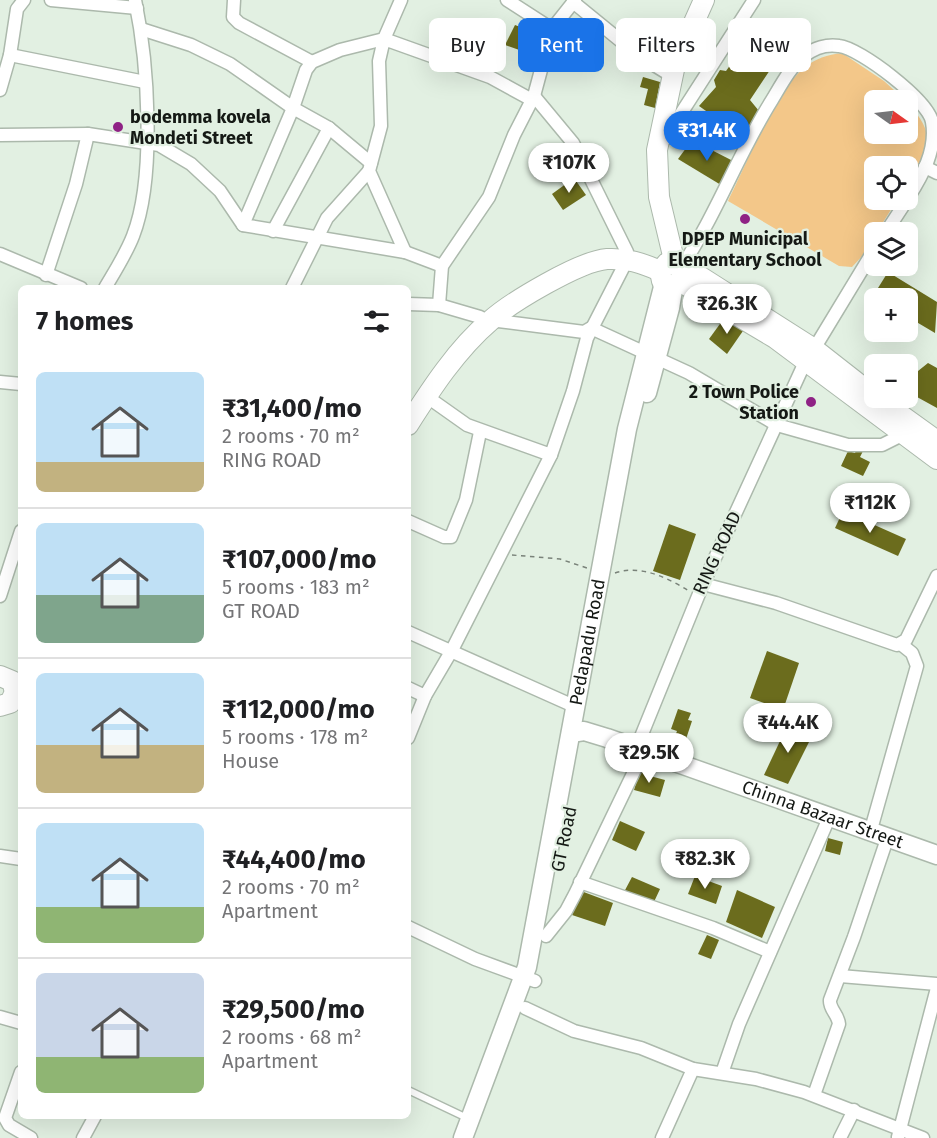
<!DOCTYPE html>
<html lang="en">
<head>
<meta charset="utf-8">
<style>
	:root { --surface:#fff; --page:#f2f2f2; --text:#202124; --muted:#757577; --line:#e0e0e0; --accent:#1a73e8 }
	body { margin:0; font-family:"Fira Sans",sans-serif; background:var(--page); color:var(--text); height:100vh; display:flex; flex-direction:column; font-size:22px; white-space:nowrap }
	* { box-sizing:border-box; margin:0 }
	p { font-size:20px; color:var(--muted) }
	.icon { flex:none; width:33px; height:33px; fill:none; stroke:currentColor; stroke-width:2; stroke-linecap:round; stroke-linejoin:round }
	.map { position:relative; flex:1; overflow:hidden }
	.sheet { position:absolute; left:18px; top:285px; width:393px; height:834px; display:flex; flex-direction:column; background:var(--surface); border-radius:9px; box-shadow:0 6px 24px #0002 }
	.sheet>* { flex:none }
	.top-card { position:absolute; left:429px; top:18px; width:417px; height:54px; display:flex; gap:12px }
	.needle { width:39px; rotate:104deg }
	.buttons { position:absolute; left:864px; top:90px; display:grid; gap:12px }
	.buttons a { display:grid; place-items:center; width:54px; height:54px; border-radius:9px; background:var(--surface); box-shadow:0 6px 24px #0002; font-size:30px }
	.price { position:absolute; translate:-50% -51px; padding:0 14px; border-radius:21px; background:#fff; color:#222; font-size:20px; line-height:39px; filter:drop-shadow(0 2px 3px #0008) }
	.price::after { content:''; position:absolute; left:50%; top:36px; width:18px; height:14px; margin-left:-9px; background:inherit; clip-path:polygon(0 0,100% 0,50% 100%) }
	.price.on { background:var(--accent); color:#fff }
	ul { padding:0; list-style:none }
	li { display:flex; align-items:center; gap:18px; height:150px; padding:0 18px }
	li+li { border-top:2px solid var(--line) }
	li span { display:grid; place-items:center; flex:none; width:168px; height:120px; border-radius:9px; color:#555 }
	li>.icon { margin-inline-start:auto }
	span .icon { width:72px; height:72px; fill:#fffc; stroke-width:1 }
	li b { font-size:26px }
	h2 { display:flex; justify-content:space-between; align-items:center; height:72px; padding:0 18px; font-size:26px }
	.chip { padding:0 21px; border-radius:9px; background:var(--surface); box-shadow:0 6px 24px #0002; font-size:21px; line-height:54px }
	.chip.on { background:var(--accent); color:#fff }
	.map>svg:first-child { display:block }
</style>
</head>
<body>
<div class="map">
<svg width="937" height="1138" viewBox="0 0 937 1138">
	<rect width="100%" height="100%" fill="#e2f0e2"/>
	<path fill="#f3c789" d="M842,53L884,81L905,100H874V134H908V103C937,136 930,146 908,183V166H874V200H897L877,232H874L866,252L852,267L839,266L728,201C744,169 778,88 804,68C816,58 827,55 842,53Z"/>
	<g fill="#6b6c1d">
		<path d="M515,25L534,32L525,52L505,45Z"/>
		<path d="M749,39L778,58L750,100L759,111L743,137L699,106L716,87L714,80L720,70L726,71Z"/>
		<path d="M643,77L660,82L655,108L644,105L648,89L640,87Z"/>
		<path d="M692,140L735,162L721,185L678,159Z"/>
		<path d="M574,178L586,195L563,210L552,194Z"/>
		<path d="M888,272L937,302L935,333L908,317V298H877L873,296Z"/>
		<path d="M725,317L745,328L727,354L709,339Z"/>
		<path d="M928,363L937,368V408L917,397L915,401L908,398V373L913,375Z"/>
		<path d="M857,448L863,451L860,457L870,462L863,476L841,466L848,451L855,453Z"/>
		<path d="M843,511L906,539L898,556L835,528Z"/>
		<path d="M669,524L696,534L680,580L653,571Z"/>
		<path d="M767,651L799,663L783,710L750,698Z"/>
		<path d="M678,709L691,713L688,720L692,721L685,742L680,747L672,744L677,731L671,729Z"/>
		<path d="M788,724L813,734L788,784L764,775Z"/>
		<path d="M640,769L651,772L650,776L665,780L660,797L634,790Z"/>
		<path d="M620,821L645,832L636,851L612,840Z"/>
		<path d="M828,838L843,842L840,855L825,851Z"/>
		<path d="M695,876L722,886L716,904L688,894Z"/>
		<path d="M632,877L660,889L653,904L624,892Z"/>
		<path d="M737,890L775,907L762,938L726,922Z"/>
		<path d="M581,891L613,903L605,926L572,915Z"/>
		<path d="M707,935L719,940L711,959L698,954Z"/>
	</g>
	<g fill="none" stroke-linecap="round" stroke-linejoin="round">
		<defs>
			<path id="lane" d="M408,1090L467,1118"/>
			<g id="street">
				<path d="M51,0L137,8"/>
				<path d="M234,0L233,17L239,23L312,62"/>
				<path d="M401,0L384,39L340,50L312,62L306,70L293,108L243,225L405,252L442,266"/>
				<path d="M507,0L552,29"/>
				<path d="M573,2L638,55L672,76"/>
				<path d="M141,29L191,45L230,64L293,108L329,128L371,163"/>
				<path d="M10,55L145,82"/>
				<path d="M0,90L10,55L17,9L24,0"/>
				<path d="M534,96L573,143L627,252"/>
				<path d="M0,135L88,134L159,145L191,164L220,191L243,225"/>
				<path d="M664,140L754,0"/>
				<path d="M925,167L937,173"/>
				<path d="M273,231L329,128"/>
				<path d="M886,232L907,200"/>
				<path d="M405,252L369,171L381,126L379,61L384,39L490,77L532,100"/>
				<path d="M0,254L81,288"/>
				<path d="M680,269C716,216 738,154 772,100C781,85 791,66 804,56C814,48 827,44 839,46C860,48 929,101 932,122C937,150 922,176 908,198"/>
				<path d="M46,275L76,184L88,134"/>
				<path d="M105,288C115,271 126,254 133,236C156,177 148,62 135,0"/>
				<path d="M292,288L327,218L369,171"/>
				<path d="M408,304L439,305L480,317"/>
				<path d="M439,305L442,266L489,197L514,135L534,96L552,29L575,0"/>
				<path d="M490,320L584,332L591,328L689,373L777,425L848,445H882L902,435"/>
				<path d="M814,349L874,250"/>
				<path d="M0,382L21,384"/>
				<path d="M426,396L467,425L551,455"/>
				<path d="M408,521L444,537H451L466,500L480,432"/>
				<path d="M703,584L776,603L897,645L906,640L937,576"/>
				<path d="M0,596L21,531"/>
				<path d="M408,632L576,707"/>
				<path d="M408,688L425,696L452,650L551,455L573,391L587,338L627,260"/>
				<path d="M408,738L425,696"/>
				<path d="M636,749L703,584L806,360"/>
				<path d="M870,833L917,666L912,653L902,645"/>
				<path d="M0,856L21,859"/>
				<path d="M580,882L713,928L770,952"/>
				<path d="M408,927L475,959L535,981"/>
				<path d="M546,936L566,911L575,894L643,753"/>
				<path d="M840,976L937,984"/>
				<path d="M525,1008L574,1031L641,1048L693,1069L756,1079L804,1092L923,1138"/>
				<path d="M0,1017L21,1023"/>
				<path d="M21,1072L5,1118L9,1125L31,1138"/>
				<path d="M722,1073L739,1024L829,818"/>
				<path d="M814,1095L839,1024C838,1014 829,1009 830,1000L854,937L887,839"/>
				<path d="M898,1137L937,988"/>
				<path d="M83,1138L95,1116"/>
				<path d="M662,1138L693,1069"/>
				<path d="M840,1138L854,1110"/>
			</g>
			<g id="secondary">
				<path d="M647,393L670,308L674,284"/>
				<path id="s1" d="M571,733L584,731L607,738L937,855"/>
				<path id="s2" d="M463,1138L527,967L627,429L664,283"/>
			</g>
			<g id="primary">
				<path d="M675,264L659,197L657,150L675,65L704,0"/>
				<path d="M662,281L660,271L667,263L675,264L682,271L693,272L814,349L874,396"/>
				<path d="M679,281L775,338L937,459"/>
				<path d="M877,398L937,441"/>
				<path d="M408,425C431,389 457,349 490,321C511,302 580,261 607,259C627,258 642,263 660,271"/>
				<path d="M0,676L12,681L15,692L10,703L0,706"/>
			</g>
		</defs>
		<use href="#lane" stroke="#acb9ac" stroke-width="9"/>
		<use href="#street" stroke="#acb9ac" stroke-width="15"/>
		<use href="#secondary" stroke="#acb9ac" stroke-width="21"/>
		<use href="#primary" stroke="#acb9ac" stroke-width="22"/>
		<g stroke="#798279" stroke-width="1.5" stroke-dasharray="4.5 4.5" stroke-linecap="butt">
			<path d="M512,555L560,559L587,568"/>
			<path d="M615,573C640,564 668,578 689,591"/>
		</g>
		<use href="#lane" stroke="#fff" stroke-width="6"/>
		<use href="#street" stroke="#fff" stroke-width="12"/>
		<use href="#secondary" stroke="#fff" stroke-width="18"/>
		<use href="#primary" stroke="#fff" stroke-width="20"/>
	</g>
	<g fill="#8f2285" stroke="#e2f0e2" stroke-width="2">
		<circle cx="118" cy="127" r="6"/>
		<circle cx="745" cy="219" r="6"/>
		<circle cx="811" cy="402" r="6"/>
	</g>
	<g text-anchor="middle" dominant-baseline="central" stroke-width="4.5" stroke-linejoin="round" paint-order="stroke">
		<g font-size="18" font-weight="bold" fill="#151915" stroke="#e2f0e2" text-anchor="start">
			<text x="130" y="117">bodemma kovela<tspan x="130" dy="21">Mondeti Street</tspan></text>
			<text x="745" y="239" text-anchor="middle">DPEP Municipal<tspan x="745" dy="21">Elementary School</tspan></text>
			<text x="799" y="392" text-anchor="end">2 Town Police<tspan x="799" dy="21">Station</tspan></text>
		</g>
		<g font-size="18" fill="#151915" stroke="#e2f0e2">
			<text transform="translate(717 553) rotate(-65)">RING ROAD</text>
			<text stroke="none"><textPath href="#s2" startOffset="513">Pedapadu Road</textPath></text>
			<text stroke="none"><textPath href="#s1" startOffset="266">Chinna Bazaar Street</textPath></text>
			<text transform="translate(564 839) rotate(-78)">GT Road</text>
		</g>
	</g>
</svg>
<div class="buttons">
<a><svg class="needle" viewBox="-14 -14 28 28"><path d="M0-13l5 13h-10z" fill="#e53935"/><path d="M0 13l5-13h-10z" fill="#757577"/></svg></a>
<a><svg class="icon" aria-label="locate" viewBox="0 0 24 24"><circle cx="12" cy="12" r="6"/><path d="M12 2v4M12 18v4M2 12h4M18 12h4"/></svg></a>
<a><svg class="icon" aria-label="layers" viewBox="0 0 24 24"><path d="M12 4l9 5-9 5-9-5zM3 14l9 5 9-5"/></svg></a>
<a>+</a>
<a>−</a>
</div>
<b class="price on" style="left:707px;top:162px">₹31.4K</b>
<b class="price" style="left:569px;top:194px">₹107K</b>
<b class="price" style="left:727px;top:335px">₹26.3K</b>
<b class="price" style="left:870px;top:534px">₹112K</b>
<b class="price" style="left:788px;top:754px">₹44.4K</b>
<b class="price" style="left:649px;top:784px">₹29.5K</b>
<b class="price" style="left:705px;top:890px">₹82.3K</b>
<div class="top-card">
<a class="chip">Buy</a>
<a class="chip on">Rent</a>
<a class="chip">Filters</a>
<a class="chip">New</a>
</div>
<section class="sheet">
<h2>7 homes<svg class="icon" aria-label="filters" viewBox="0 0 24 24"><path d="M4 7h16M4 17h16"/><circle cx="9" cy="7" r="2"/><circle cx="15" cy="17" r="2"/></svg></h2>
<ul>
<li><span style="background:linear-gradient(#bfe0f5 75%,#c2b280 0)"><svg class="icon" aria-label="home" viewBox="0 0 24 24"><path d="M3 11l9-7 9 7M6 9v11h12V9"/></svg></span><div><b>₹31,400/mo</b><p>2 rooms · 70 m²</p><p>RING ROAD</p></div></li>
<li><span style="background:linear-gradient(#bfe0f5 60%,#7fa58c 0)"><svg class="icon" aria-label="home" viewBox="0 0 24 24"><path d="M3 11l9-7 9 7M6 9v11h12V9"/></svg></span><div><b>₹107,000/mo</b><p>5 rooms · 183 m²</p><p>GT ROAD</p></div></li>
<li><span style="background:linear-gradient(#bfe0f5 60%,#c2b280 0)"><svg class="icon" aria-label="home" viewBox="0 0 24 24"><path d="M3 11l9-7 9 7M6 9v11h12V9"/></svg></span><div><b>₹112,000/mo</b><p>5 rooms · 178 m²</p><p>House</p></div></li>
<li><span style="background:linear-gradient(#bfe0f5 70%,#8fb573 0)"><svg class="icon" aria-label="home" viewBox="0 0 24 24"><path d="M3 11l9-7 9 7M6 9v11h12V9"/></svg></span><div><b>₹44,400/mo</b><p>2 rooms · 70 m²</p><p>Apartment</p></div></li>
<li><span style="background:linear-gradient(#c9d6e8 70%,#8fb573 0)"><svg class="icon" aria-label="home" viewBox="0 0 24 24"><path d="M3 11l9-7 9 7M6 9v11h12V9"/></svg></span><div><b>₹29,500/mo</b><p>2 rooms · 68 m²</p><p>Apartment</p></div></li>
</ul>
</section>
</div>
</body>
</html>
